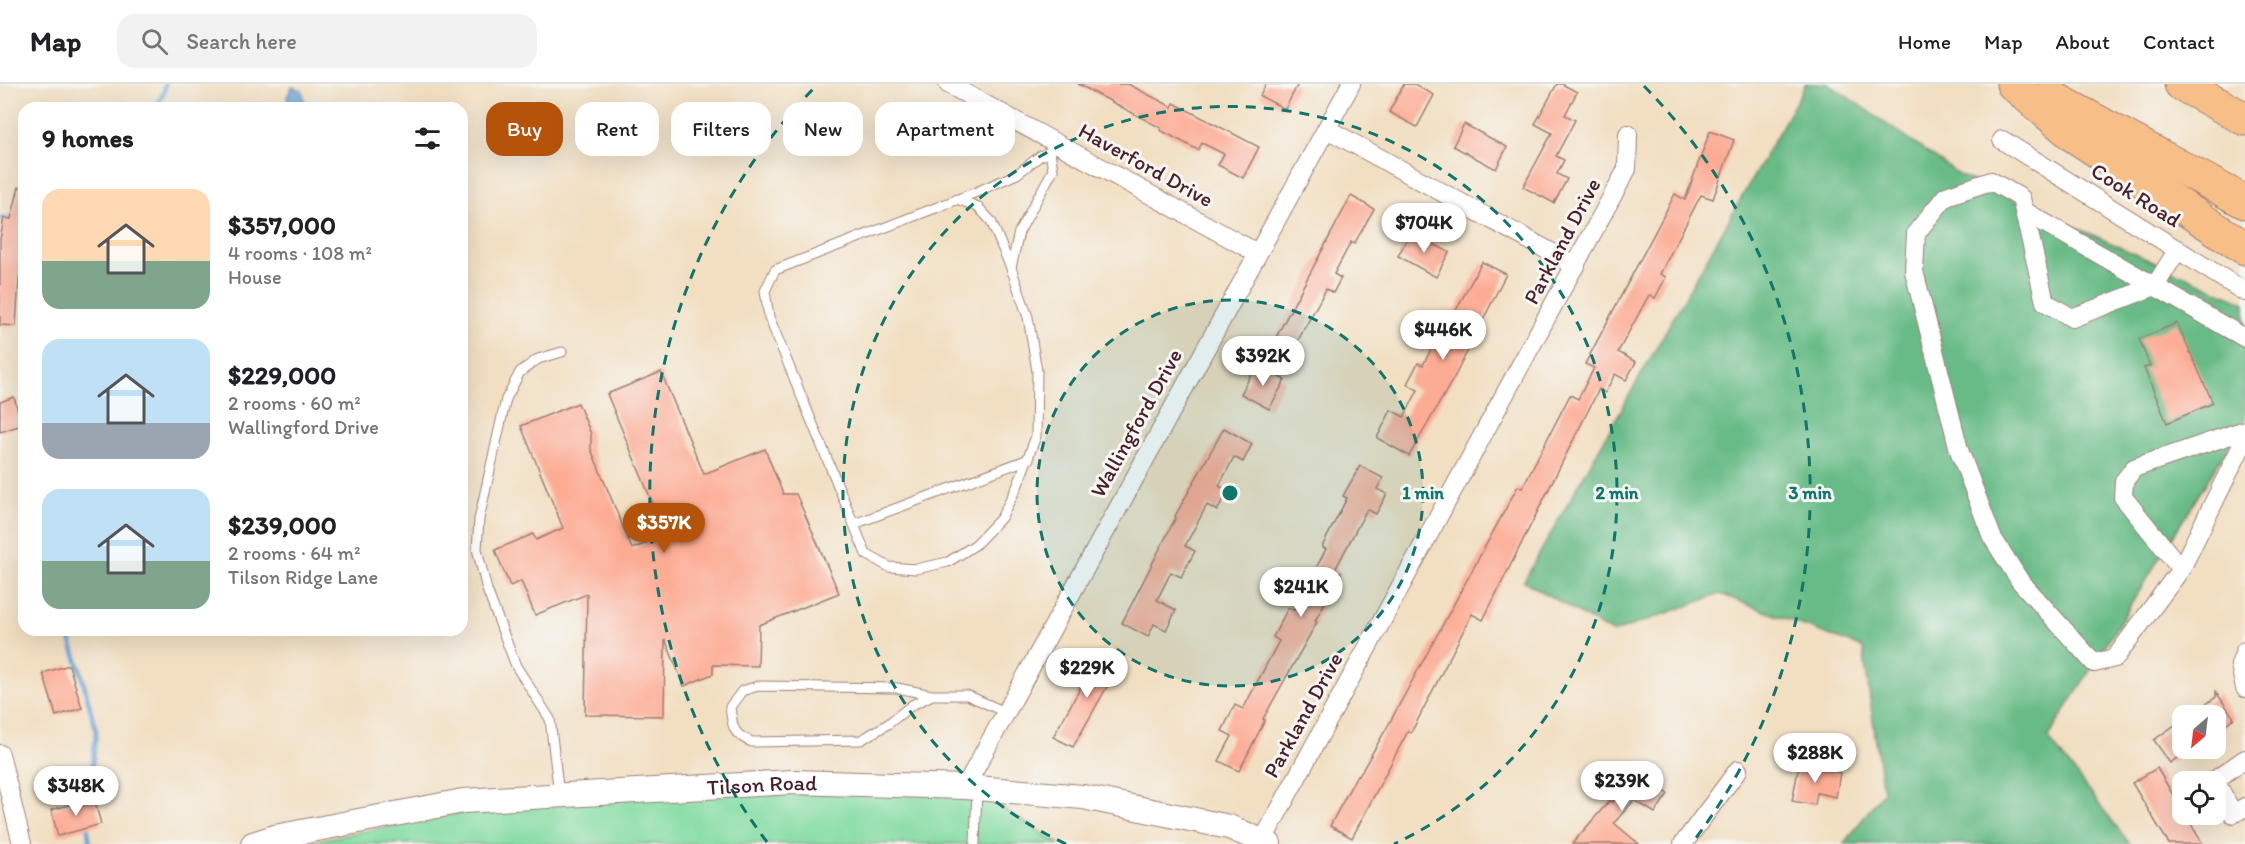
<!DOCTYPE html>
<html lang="en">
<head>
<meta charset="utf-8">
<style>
	:root { --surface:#fff; --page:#f2f2f2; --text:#202124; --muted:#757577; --line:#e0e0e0; --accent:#b45309 }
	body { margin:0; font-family:Itim,sans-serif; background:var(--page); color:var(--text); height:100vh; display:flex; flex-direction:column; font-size:22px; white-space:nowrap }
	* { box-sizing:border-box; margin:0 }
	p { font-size:20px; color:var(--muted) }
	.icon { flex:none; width:33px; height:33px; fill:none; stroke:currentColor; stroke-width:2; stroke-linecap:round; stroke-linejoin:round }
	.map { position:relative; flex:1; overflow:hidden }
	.drawer { position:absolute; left:18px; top:18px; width:450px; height:534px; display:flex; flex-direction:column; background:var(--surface); border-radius:18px; box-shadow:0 6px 24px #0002 }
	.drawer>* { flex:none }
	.hud { position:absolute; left:486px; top:18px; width:570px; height:54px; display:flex; gap:12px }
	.needle { width:39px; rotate:208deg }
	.controls { position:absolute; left:2172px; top:621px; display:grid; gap:12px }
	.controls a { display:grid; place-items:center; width:54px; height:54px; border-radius:12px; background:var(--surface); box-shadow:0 6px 24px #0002; font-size:30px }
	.price { position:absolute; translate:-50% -51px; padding:0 14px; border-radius:21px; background:#fff; color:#222; font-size:20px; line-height:39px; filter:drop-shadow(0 2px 3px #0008) }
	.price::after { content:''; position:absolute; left:50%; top:36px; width:18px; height:14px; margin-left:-9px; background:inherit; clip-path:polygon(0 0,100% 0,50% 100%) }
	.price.current { background:var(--accent); color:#fff }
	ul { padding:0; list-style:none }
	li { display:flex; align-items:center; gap:18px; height:150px; padding:0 24px }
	li span { display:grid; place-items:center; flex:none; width:168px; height:120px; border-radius:18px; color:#555 }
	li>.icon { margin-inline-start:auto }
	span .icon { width:72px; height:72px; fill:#fffc; stroke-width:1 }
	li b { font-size:26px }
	h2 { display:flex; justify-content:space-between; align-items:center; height:72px; padding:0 24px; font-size:26px }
	.pill { padding:0 21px; border-radius:18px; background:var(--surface); box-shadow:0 6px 24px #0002; font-size:21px; line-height:54px }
	.pill.current { background:var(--accent); color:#fff }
	header { display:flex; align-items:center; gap:36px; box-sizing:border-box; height:84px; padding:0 30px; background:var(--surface); border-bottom:2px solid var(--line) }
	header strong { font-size:28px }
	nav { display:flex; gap:33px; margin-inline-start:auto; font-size:21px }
	.search { width:420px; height:54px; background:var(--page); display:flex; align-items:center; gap:15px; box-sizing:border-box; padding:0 21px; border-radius:18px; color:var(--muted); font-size:22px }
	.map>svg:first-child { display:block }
</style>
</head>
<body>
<header>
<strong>Map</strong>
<div class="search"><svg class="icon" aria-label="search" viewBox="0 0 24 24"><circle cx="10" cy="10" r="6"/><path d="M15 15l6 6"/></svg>Search here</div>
<nav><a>Home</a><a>Map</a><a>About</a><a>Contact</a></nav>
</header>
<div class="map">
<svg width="2245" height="760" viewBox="0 0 2245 760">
	<rect width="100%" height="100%" fill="#f6f6f2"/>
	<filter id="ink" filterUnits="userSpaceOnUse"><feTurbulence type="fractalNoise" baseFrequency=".0167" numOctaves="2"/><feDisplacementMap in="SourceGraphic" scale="12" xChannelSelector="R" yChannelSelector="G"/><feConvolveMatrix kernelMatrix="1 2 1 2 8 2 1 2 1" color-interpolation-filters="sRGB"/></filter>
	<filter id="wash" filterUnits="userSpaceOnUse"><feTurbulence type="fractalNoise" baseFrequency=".008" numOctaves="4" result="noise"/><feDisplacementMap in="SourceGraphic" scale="24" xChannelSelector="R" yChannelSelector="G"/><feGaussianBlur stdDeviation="1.35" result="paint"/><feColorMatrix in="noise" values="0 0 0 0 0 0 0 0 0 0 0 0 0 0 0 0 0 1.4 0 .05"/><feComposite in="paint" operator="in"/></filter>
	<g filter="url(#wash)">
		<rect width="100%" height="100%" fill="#f2dfc2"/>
		<path fill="#81dba0" stroke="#667d66" stroke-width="1.5" d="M635,695L968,704L1060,760H298Z"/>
		<path fill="#68bb86" stroke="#596d58" stroke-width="1.5" d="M1806,0H1829L1961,92L2245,219V336L2048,654L2130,760H1844L1883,708L1863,564L1720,510L1612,549L1524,497Z"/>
		<path fill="#65a3d7" stroke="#586181" stroke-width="1.5" d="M292,3L302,6L306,24H288L287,13Z"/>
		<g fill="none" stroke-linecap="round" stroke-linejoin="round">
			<g stroke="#65a3d7" stroke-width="4.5">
				<path d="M156,24L164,8L165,0"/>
				<path d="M0,134H24"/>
				<path d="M67,546L81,588L96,647L93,676L84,715L85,722"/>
				<path d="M87,739L90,760"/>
			</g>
		</g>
		<g id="blocks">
			<g fill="#fdac94">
				<path d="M1078,0H1128L1172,23L1174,19L1259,63L1243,94L1218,81L1224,70L1202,59L1198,66L1160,46L1161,44Z"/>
				<path d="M1266,0H1298L1285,25L1260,12Z"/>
				<path d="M1404,0H1414L1434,11L1417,43L1389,28Z"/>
				<path d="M1557,0H1562L1577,8L1565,31L1575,36L1556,72L1564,76L1557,90L1567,95L1554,119L1523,103L1552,49L1535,40Z"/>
				<path d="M1464,40L1507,63L1496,85L1453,62Z"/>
				<path d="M1710,47L1734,56L1713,115L1701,111L1660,190L1666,193L1655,214L1649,211L1618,268L1636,278L1626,296L1615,290L1605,309L1599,305L1483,536L1472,530L1411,649L1408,647L1352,754L1330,742L1357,691L1359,692L1385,647L1518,402L1522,404L1570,311L1578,315L1594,284L1585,280L1675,110L1685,116Z"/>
				<path d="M19,103H24V173L19,195L16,242L0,241V155L4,134L11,135Z"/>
				<path d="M1351,112L1374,125L1354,160L1351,158L1334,190L1341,194L1333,209L1326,205L1291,269L1273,259Z"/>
				<path d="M1411,148L1449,168L1436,193L1398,172Z"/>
				<path d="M1482,178L1506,190L1456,290L1409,372L1377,354L1391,326L1404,333L1418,306L1407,300L1418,279L1423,281L1450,228L1454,230Z"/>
				<path d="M2177,239L2213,319L2167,339L2144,284L2150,282L2139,255Z"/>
				<path d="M1256,281L1285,296L1269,325L1241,310Z"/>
				<path d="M661,288L704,390L765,365L783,410H796L839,509L759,541L758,582L713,581V590L684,602L665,555L664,632L585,631L587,510L535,531L521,497L510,502L495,466L533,450L536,456L563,444L521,342L578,319L591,350V365L632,465L666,451L607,310Z"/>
				<path d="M14,313L22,341L0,348V318Z"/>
				<path d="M1224,344L1252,360L1243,378L1234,373L1219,402L1228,407L1217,427L1207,421L1185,462L1195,467L1181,493L1171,488L1157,516L1176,526L1166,546L1154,540L1148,553L1122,539L1176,433L1175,432Z"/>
				<path d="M1360,382L1383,394L1377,405L1387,410L1376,430L1367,425L1335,486L1341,489L1315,537L1317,538L1263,635L1265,636L1239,687L1219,677L1232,652L1222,647L1235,621L1243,625L1279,557L1273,553L1288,524L1294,526L1326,465L1322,463L1347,414L1343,412Z"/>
				<path d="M1101,567L1121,578L1073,663L1053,653Z"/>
				<path d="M69,581L82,624L56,632L43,589Z"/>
				<path d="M2216,608L2234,634L2216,647V632H2189L2216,613Z"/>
				<path d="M2182,636V670L2170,679L2154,656Z"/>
				<path d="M1799,681L1840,689L1836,713L1817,709L1815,721L1792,717Z"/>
				<path d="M2157,684L2182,726V730H2185L2203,760H2169L2132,699Z"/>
				<path d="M1634,687L1668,710L1655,729L1634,716L1614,739L1639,760H1572L1610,716L1612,719Z"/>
				<path d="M94,714L101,740L58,752L51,726Z"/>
			</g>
		</g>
	</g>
	<g filter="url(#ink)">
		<use href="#blocks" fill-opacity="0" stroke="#9e7f76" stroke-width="1.5"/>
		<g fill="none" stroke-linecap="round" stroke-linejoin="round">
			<defs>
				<g id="service">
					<path d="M957,115L978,123L991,137L1011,184L1028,233L1037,287L1036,352L1017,403L1001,434L975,461L948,478L916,485L889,483L866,470L769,233L765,207L775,186L974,109L1017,90L1040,72L1050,68"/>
					<path d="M1011,184L1019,148L1053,86L1050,68L1052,65"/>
					<path d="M854,440L1029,375"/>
					<path d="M932,611L912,621L888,640L861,656L752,658C731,650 733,642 730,623L742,607L758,602L897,604L932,611H967L1005,628"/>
					<path d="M559,711L550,635L516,582L487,506L477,465L479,435L506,315L520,288L538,275L562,268"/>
					<path d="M975,760L977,705"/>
				</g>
				<g id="minor">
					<path d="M948,0L1257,169"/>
					<path d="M1327,45L1576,182"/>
					<path d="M2002,56L2245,208"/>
					<path d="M2024,127L2245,254"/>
					<path d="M2178,165L2155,202L2072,234L2045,218L2021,114L1991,97L1946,112L1916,149L1914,187L1959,366L1992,453L2020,497L2094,579L2115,574L2181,485L2123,413L2124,397L2134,384L2245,346"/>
					<path d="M2181,485L2245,355"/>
					<path d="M2245,567L2240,581L2245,604"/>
					<path d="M0,670L22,760"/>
					<path d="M2245,675L2215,696L2233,730L2245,723"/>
					<path d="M965,703L1351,0"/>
					<path d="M1263,756L1627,85L1628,50"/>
					<path d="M1683,760L1738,686"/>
				</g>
				<g id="tertiary">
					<path id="s1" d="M253,760L275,753L463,717L792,698L965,703L1083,713L1229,743L1269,760"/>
				</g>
				<g id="motorway">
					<path d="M2013,0L2073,51L2245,164"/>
					<path d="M2181,0L2245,35"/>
					<path d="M2050,12L2245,118"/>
				</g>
			</defs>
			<use href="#service" stroke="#9e7f76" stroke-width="11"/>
			<use href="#minor" stroke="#9e7f76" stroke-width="20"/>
			<use href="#tertiary" stroke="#9e7f76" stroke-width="26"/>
			<use href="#motorway" stroke="#9e7f76" stroke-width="35"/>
			<use href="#service" stroke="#fff" stroke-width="9"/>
			<use href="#minor" stroke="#fff" stroke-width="18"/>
			<use href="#tertiary" stroke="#fff" stroke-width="24"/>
			<use href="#motorway" stroke="#f7be87" stroke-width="33"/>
		</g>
	</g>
	<circle cx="1230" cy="409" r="193" fill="#0f766e" fill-opacity=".12"/>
	<g fill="none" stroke="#0f766e" stroke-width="3" stroke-dasharray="10 8">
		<circle cx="1230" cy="409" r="193"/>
		<path d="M1066 760A387 387 0 1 1 1394 760"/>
		<path d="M767 758A580 580 0 0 1 816 2M1644 2A580 580 0 0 1 1693 758"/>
	</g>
	<g text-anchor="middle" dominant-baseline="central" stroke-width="6" stroke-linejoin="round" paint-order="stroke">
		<g font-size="22" fill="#4a1f2b" stroke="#f6f6f2">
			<text transform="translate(1146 81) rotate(29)">Haverford Drive</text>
			<text transform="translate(2136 111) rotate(32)">Cook Road</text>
			<text transform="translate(1562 157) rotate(-62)">Parkland Drive</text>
			<text transform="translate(1136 339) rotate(-61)">Wallingford Drive</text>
			<text transform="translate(1303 631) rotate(-61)">Parkland Drive</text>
			<text stroke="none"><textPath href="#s1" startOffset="514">Tilson Road</textPath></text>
		</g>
	</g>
	<circle cx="1230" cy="409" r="9" fill="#0f766e" stroke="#f6f6f2" stroke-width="3"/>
	<g font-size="18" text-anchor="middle" font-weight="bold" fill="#0f766e" stroke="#f6f6f2" stroke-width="6" stroke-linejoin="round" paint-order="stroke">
		<text x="1423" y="415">1 min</text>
		<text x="1617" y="415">2 min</text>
		<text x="1810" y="415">3 min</text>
	</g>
</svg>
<div class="controls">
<a><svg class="needle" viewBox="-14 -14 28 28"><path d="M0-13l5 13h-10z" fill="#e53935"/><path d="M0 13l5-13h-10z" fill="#757577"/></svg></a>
<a><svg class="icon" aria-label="locate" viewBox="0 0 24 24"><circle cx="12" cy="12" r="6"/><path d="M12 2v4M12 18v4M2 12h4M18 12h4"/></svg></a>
</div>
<b class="price" style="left:1424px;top:170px">$704K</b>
<b class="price" style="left:1443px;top:277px">$446K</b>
<b class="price" style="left:1263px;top:303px">$392K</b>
<b class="price current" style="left:664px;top:470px">$357K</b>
<b class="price" style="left:1301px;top:534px">$241K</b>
<b class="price" style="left:1087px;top:615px">$229K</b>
<b class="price" style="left:1815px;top:700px">$288K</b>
<b class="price" style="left:1622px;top:728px">$239K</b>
<b class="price" style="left:76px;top:733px">$348K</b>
<div class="hud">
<a class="pill current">Buy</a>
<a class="pill">Rent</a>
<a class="pill">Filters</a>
<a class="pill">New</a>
<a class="pill">Apartment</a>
</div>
<section class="drawer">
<h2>9 homes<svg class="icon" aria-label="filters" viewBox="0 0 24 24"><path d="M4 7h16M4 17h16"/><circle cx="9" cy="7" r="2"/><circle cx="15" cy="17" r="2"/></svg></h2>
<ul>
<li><span style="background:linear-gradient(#ffd9b3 60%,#7fa58c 0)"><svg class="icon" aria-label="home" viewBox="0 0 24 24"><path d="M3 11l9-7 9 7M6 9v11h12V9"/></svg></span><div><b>$357,000</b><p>4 rooms · 108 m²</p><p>House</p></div></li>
<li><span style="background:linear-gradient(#bfe0f5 70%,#9aa5b1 0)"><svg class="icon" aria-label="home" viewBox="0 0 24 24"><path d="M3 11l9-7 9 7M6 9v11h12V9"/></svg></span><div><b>$229,000</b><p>2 rooms · 60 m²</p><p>Wallingford Drive</p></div></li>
<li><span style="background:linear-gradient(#bfe0f5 60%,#7fa58c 0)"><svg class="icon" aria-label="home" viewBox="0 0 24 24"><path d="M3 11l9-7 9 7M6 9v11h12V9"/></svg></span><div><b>$239,000</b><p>2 rooms · 64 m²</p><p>Tilson Ridge Lane</p></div></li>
</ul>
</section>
</div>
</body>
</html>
